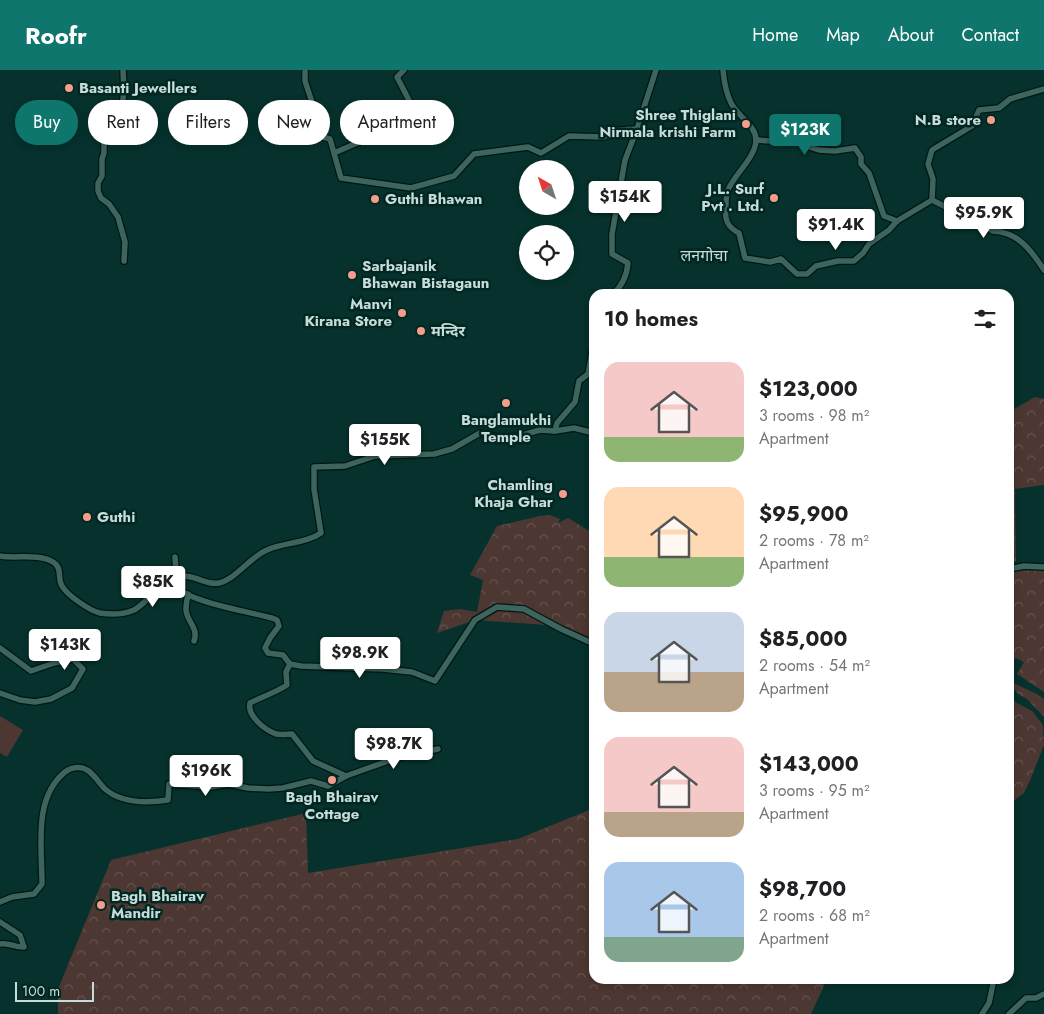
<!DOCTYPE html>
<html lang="en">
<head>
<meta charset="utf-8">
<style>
	:root { --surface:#fff; --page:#f2f2f2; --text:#202124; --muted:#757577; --accent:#0f766e }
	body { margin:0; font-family:Jost,"Noto Sans Devanagari",sans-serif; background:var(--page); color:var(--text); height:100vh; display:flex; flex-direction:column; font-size:19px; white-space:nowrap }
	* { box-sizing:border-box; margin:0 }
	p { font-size:16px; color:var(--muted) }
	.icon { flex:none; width:28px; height:28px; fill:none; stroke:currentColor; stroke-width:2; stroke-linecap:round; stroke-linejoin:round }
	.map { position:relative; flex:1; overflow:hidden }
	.details { position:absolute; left:589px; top:219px; width:425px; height:695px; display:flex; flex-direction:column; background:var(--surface); border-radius:15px; box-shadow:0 2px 8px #0003 }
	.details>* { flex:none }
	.top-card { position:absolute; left:15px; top:30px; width:475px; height:45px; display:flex; gap:10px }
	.needle { width:32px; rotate:321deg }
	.controls { position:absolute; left:519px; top:90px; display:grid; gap:10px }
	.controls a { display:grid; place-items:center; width:55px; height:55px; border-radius:50%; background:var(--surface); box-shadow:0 2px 8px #0003; font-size:25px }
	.scale { position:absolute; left:15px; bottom:12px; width:79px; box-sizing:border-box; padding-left:5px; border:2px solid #c7dcd8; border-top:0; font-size:14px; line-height:18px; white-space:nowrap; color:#c7dcd8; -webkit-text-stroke:4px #002722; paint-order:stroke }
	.price { position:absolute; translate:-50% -42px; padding:0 11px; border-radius:5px; background:#fff; color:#222; font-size:16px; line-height:32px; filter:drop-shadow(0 1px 2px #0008) }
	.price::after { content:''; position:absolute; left:50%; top:30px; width:15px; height:11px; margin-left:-8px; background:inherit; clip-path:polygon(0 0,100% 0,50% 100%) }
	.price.selected { background:var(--accent); color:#fff }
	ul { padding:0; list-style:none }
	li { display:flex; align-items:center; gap:15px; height:125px; padding:0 15px }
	li span { display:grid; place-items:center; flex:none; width:140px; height:100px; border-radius:15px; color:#555 }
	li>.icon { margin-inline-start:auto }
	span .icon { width:60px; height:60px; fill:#fffc; stroke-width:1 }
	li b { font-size:21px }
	h2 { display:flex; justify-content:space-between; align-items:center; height:60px; padding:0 15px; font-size:21px }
	.chip { padding:0 18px; border-radius:22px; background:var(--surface); box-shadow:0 2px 8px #0003; font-size:18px; line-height:45px }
	.chip.selected { background:var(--accent); color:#fff }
	header { display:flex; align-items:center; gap:30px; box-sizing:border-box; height:70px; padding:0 25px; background:var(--accent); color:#fff }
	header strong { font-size:24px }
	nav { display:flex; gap:28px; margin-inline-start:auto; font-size:18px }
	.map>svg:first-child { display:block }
</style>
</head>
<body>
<header>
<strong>Roofr</strong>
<nav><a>Home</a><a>Map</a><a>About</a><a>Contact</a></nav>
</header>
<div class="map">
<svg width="1044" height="944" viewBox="0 0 1044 944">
	<defs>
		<pattern id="forest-crowns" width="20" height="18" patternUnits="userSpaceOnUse" patternTransform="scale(1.25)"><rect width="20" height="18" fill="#4d3732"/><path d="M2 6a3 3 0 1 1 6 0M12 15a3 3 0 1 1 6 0" fill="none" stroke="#65534f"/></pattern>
	</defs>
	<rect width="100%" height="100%" fill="#06312c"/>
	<g fill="url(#forest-crowns)">
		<path d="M1035,327L1044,329V415L1015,419L1016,491L1009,493V342Z"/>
		<path d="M550,445L560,449L558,453L568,448L594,464V572L561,556L475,550L437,563L444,541L460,539L477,542L483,510L470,505L497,456L540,446Z"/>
		<path d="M1019,500L1044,501V622L1017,604L1024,592L1016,588L1009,590V503Z"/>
		<path d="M1009,611L1037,624L1044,629V647L1027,629L1018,624Z"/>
		<path d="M1009,623L1015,632L1032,641L1043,655L1044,675L1031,708L1024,723L1009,734Z"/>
		<path d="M594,738V909H827L811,944H58V919L111,790L306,743L308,803L518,769Z"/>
	</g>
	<path fill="#4d3732" d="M0,646L23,660L7,687L0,683Z"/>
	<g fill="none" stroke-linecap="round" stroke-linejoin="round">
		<defs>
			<g id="minor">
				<path d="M123,0L124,21L121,45L104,69V83L102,89V106L98,113V121L101,128L109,134L118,147L125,172L124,191"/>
				<path d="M305,0V11L313,35L302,59L308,63L330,69L341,108L411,118L454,106L474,84L528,77L541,83L569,66L604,67L619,60L637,59L656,0"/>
				<path d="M723,0C724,11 726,23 731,33C738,47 756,55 756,70C756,87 734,105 728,120C726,125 726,131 726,135C724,149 727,157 739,163L745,188L770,192L781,189L797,204H807L816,196L838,191H854L863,183L869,174L889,160L897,151L932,130L933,109L928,94L932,80L972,56L979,40L999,38L1010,29L1044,19"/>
				<path d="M756,70L770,71L788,69L795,70L803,75L819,80L835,81L855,78L861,87V94L869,103L884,146L897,151"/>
				<path d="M334,83L373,66L412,36L397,7L404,0"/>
				<path d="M932,130L993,161C1018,162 1031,180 1044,200"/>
				<path d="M613,224C622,216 627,204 628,193L612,184V164L625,90L637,59"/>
				<path d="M555,361L574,358L594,363"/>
				<path d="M0,486C17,489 38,483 53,492C63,498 57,508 62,516C67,525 90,541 100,543C112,545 122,545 134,540C148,533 157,512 175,515C186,532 251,542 272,548L277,550L279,556L270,568L265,578L268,583L283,585L290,594L301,596L383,599L412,602L435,611L475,550L497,537L524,539L561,559L594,574"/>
				<path d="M175,487L176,503L179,507"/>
				<path d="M1009,499L1024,496L1044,497"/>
				<path d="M175,515L179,507C194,503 205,516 219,513C236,509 250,487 267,480C284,472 305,474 321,463L314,419V397L345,396L375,386L434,384L452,379L480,363L508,369L540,360L555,361L557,353L575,332L579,311L588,304L594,272"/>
				<path d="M188,524C187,529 186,535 186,540C187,552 199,558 194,571"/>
				<path d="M0,578L31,601L54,593L73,589L83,599L72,618L51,629L35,632L20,630L0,623"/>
				<path d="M290,594L286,602L287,615C275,623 263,626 250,633C247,646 265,660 276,664C281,665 288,664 292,664L313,691L346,706"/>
				<path d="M0,832L12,827L34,824L42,814C42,777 33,728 65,702C71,697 81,696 87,700C94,704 99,713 105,719C122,734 148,733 168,730L169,714L211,717L228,714L248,718L268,719L283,718L311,711L328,716L346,706L399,687L438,679"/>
				<path d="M0,852L20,865L24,877C16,878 9,872 0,874"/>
				<path d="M982,944L989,933L994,909"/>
				<path d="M1009,944L1026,928H1036L1044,924"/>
			</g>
		</defs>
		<use href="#minor" stroke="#001814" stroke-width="8"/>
		<use href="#minor" stroke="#3d655e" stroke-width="5.5"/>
	</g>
	<g fill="#f49d8c" stroke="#002722" stroke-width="2">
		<circle cx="69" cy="18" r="5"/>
		<circle cx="991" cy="50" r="5"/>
		<circle cx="746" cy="54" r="5"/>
		<circle cx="774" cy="128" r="5"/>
		<circle cx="375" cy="129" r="5"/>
		<circle cx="352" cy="205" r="5"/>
		<circle cx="402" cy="243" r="5"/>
		<circle cx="421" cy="261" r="5"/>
		<circle cx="506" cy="333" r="5"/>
		<circle cx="563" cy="424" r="5"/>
		<circle cx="87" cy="447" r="5"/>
		<circle cx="332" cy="710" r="5"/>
		<circle cx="101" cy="835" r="5"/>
	</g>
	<g text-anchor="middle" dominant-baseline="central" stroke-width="5" stroke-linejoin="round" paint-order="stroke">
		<g font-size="15" font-weight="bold" fill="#c7dcd8" stroke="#002722" text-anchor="start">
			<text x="79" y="18">Basanti Jewellers</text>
			<text x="736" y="45" text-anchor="end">Shree Thiglani<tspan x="736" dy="17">Nirmala krishi Farm</tspan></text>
			<text x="981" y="50" text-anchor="end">N.B store</text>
			<text x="764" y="119" text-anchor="end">J.L. Surf<tspan x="764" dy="17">Pvt . Ltd.</tspan></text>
			<text x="385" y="129">Guthi Bhawan</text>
			<text x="362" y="196">Sarbajanik<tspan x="362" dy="17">Bhawan Bistagaun</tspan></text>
			<text x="392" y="234" text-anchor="end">Manvi<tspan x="392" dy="17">Kirana Store</tspan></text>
			<text x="431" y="261">मन्दिर</text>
			<text x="506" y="350" text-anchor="middle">Banglamukhi<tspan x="506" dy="17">Temple</tspan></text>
			<text x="553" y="415" text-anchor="end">Chamling<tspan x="553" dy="17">Khaja Ghar</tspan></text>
			<text x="97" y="447">Guthi</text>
			<text x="332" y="727" text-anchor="middle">Bagh Bhairav<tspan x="332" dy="17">Cottage</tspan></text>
			<text x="111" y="826">Bagh Bhairav<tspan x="111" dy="17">Mandir</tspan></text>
		</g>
		<g font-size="16" fill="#c7dcd8" stroke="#002722">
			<text x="704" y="185">लनगोचा</text>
		</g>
	</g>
</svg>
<div class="controls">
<a><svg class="needle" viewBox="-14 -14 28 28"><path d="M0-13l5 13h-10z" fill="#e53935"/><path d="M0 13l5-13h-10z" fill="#757577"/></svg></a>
<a><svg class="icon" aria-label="locate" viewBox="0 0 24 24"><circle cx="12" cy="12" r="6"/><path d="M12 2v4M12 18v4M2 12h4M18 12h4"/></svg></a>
</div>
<div class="scale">100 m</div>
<b class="price selected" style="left:805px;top:86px">$123K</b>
<b class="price" style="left:625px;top:153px">$154K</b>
<b class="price" style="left:984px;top:169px">$95.9K</b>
<b class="price" style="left:836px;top:181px">$91.4K</b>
<b class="price" style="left:385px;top:396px">$155K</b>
<b class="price" style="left:153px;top:538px">$85K</b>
<b class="price" style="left:65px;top:601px">$143K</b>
<b class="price" style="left:360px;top:609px">$98.9K</b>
<b class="price" style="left:394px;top:700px">$98.7K</b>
<b class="price" style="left:206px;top:727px">$196K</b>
<div class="top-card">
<a class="chip selected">Buy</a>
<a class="chip">Rent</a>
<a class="chip">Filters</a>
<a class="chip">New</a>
<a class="chip">Apartment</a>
</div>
<section class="details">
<h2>10 homes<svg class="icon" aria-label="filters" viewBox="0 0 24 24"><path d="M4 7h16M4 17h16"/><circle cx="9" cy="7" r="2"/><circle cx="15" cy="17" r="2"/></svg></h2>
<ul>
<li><span style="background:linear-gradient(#f6c9c9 75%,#8fb573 0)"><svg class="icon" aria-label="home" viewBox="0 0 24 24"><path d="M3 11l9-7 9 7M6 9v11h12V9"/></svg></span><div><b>$123,000</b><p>3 rooms · 98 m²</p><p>Apartment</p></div></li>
<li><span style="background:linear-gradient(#ffd9b3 70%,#8fb573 0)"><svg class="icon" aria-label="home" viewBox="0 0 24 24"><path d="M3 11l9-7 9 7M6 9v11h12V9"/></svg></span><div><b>$95,900</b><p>2 rooms · 78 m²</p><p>Apartment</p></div></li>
<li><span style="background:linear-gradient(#c9d6e8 60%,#b9a48a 0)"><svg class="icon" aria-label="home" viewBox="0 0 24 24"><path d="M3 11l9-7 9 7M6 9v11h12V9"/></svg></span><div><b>$85,000</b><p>2 rooms · 54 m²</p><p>Apartment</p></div></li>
<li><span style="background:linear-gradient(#f6c9c9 75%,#b9a48a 0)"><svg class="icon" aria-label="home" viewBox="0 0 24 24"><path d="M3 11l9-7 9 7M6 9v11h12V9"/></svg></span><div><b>$143,000</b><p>3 rooms · 95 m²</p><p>Apartment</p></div></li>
<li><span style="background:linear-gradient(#a9c7e8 75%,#7fa58c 0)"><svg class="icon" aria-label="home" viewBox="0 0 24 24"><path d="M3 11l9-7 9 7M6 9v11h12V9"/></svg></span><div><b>$98,700</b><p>2 rooms · 68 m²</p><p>Apartment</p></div></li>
</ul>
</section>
</div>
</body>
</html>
